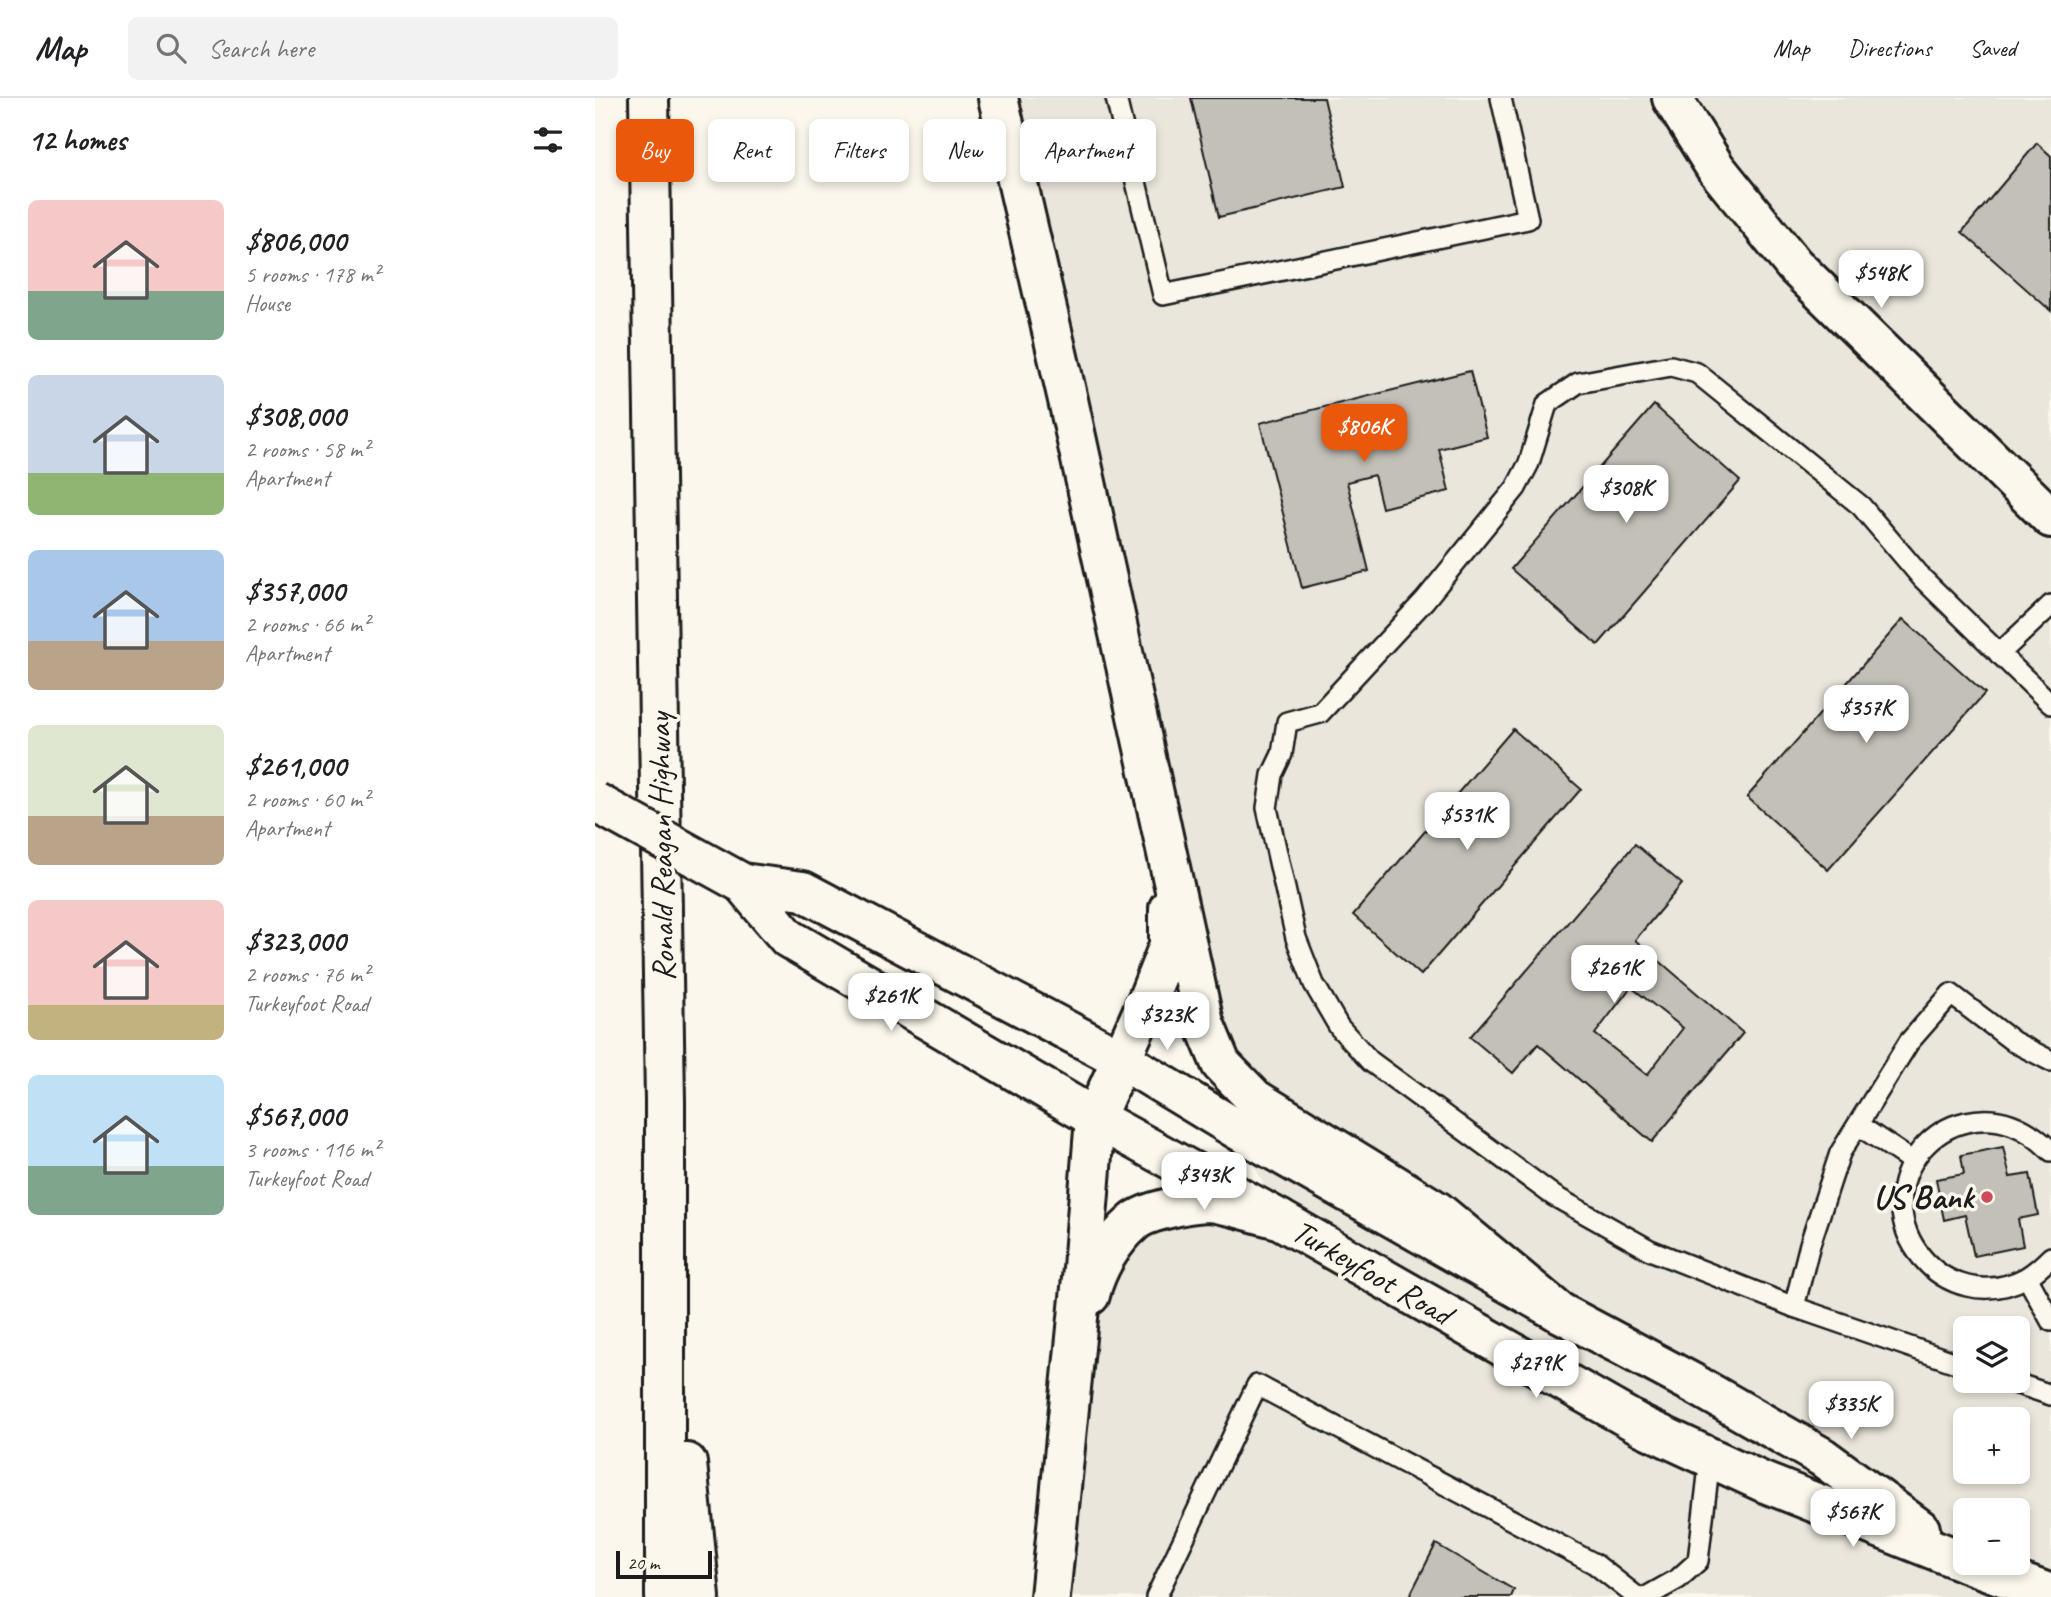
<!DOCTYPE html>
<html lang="en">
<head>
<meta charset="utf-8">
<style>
	:root { --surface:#fff; --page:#f2f2f2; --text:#202124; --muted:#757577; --line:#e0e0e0; --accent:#ea580c }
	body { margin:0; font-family:Caveat,sans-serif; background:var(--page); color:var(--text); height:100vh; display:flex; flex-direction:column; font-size:26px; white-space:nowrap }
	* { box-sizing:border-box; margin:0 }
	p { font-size:23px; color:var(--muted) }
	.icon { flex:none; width:38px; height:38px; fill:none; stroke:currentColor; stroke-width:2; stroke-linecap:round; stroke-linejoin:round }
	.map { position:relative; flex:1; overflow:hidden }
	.sheet { display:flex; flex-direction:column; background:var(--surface); width:595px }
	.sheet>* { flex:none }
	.top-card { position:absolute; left:21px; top:21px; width:665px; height:63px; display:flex; gap:14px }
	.buttons { position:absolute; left:1358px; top:1218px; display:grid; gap:14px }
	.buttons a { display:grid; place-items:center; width:77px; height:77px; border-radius:10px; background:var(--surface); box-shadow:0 4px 10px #0003; font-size:35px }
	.scale { position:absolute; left:21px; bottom:18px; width:96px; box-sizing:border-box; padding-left:7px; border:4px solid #1c1c1c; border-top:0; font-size:19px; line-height:24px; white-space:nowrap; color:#1c1c1c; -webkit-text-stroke:5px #fbf7ec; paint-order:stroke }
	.price { position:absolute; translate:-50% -60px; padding:0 16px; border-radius:14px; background:#fff; color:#222; font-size:23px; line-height:46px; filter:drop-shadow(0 2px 4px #0008) }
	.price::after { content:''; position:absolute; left:50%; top:42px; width:21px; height:16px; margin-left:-10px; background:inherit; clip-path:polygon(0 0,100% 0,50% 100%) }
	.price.current { background:var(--accent); color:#fff }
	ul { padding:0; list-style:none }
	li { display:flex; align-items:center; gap:21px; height:175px; padding:0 28px }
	li span { display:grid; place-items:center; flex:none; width:196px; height:140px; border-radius:10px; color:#555 }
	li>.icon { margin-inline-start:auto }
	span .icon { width:84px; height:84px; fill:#fffc; stroke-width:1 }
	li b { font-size:30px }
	h2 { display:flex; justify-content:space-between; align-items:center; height:84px; padding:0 28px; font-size:30px }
	.pill { padding:0 24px; border-radius:10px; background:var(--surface); box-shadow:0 4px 10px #0003; font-size:24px; line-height:63px }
	.pill.current { background:var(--accent); color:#fff }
	header { display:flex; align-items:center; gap:42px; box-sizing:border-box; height:98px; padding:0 35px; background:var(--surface); border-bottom:2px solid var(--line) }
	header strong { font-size:33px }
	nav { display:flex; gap:38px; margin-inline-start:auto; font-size:24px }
	.search { width:490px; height:63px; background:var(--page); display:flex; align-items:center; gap:18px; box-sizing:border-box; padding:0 24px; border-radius:10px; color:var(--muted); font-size:26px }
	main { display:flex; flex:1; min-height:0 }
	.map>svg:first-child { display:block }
</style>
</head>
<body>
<header>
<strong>Map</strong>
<div class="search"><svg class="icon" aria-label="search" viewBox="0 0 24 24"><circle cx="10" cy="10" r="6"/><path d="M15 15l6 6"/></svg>Search here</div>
<nav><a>Map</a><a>Directions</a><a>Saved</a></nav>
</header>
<main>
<section class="sheet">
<h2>12 homes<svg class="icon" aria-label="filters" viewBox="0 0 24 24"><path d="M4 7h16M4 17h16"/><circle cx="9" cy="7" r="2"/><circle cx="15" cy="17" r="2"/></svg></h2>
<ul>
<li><span style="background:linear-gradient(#f6c9c9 65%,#7fa58c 0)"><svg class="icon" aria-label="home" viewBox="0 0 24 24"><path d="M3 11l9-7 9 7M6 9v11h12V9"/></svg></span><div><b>$806,000</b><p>5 rooms · 178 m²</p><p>House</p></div></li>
<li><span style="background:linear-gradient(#c9d6e8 70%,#8fb573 0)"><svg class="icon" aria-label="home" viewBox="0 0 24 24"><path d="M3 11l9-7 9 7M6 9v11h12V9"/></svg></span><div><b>$308,000</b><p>2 rooms · 58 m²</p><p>Apartment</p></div></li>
<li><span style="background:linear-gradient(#a9c7e8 65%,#b9a48a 0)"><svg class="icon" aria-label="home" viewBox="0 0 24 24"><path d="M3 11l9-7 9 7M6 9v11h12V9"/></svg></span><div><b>$357,000</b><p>2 rooms · 66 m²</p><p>Apartment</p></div></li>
<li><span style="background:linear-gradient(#dfe7d0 65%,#b9a48a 0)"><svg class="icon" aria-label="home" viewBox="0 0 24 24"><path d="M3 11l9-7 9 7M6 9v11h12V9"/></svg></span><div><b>$261,000</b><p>2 rooms · 60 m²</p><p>Apartment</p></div></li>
<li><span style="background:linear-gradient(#f6c9c9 75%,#c2b280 0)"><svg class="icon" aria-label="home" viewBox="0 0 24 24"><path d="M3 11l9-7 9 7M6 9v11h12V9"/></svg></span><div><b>$323,000</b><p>2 rooms · 76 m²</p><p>Turkeyfoot Road</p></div></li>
<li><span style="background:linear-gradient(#bfe0f5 65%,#7fa58c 0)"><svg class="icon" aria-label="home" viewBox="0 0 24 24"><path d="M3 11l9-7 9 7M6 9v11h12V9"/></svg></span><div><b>$567,000</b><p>3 rooms · 116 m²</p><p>Turkeyfoot Road</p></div></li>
</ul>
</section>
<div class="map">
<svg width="1456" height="1499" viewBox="0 0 1456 1499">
	<rect width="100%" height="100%" fill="#fbf7ec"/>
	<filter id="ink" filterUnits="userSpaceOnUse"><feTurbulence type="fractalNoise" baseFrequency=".0143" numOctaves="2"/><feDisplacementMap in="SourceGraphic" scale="14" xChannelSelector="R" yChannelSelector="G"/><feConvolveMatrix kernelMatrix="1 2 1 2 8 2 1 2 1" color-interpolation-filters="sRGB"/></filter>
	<g filter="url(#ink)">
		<path fill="#eae6dc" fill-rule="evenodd" d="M403,0H1456V1499H455L480,1253L540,1122L684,1120L643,1032L659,1001L626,966ZM1370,1230H1423V1283H1370ZM1370,1321H1423V1374H1370ZM1370,1412H1423V1465H1370Z"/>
		<g fill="#c3c0b8" stroke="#1c1c1c" stroke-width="2" fill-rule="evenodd">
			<path d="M596,0H729L750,89L624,119Z"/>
			<path d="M1442,45L1456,58V213L1367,134Z"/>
			<path d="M875,273L892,339L844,351L854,393L787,410L779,377L752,384L774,473L707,490L665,325Z"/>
			<path d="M1059,307L1145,383L1003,547L916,471Z"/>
			<path d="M1308,521L1390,595L1233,772L1152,699Z"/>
			<path d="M918,631L986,691L826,877L758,817Z"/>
			<path d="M1040,746L1087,786L1040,842L1148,935L1057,1044L943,946L918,975L875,939ZM1036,889L1088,930L1052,977L1000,936Z"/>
			<path d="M1408,1049L1415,1079L1435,1076L1443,1117L1423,1121L1428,1148L1379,1158L1370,1117L1349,1122L1341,1081L1369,1076L1366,1057Z"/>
			<path d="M841,1446L919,1492L916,1499H814Z"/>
		</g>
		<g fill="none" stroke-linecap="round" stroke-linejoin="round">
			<defs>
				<g id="lane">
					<path d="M521,0L568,197L933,121L906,0"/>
					<path d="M1404,556L1456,507"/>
					<path d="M1263,1027L1317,1063"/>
					<path d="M1456,1053C1432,1029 1405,1016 1371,1024C1353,1028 1338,1038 1326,1052C1268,1123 1350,1224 1432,1179C1440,1174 1449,1166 1456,1159"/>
					<path d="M1432,1179L1456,1223"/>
					<path d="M1199,1209L1215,1146L1245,1055L1314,944L1356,896L1419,944L1456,963"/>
					<path d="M1370,1268L1199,1209L1055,1152L959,1098L775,963L744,929L719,886L701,840L672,710L677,677L687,656L692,624L725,615L830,502L921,390L934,365L952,306L983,285L1076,268L1102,275L1266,408L1328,481L1456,606"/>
					<path d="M1414,1283L1456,1297"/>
					<path d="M561,1499L662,1287L1000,1466L1042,1499"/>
					<path d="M1051,1499L1083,1481L1103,1463L1115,1360"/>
				</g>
				<g id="secondary">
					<path d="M1077,0L1120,69L1199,167L1456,420"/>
					<path d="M147,785L193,840L500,1020L684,1121L1049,1329L1168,1384L1370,1464"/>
					<path d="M147,785L208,793L526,961L643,1032L964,1214L1101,1287L1227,1359L1325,1431"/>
					<path d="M1372,1465L1456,1496"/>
				</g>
				<g id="highway">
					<path d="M54,0L70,1003V1499"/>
					<path d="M403,0L473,302L609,925L626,966L660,1001L842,1113L964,1214"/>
					<path d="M495,1197C501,1171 518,1142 539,1124C551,1113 594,1105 611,1104C630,1104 665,1117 684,1121"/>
					<path d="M92,1365L105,1499"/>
					<path d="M455,1499L488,1170L500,1020L550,908L574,847V810"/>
				</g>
			</defs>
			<use href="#lane" stroke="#1c1c1c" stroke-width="24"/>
			<use href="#secondary" stroke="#1c1c1c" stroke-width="44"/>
			<use href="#highway" stroke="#1c1c1c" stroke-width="44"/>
			<use href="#lane" stroke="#fbf7ec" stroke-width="19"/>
			<use href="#secondary" stroke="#fbf7ec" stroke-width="38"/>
			<use href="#highway" stroke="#fbf7ec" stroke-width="38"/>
			<defs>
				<path id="secondary-bridge" d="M0,704L147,785"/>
			</defs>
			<use href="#secondary-bridge" stroke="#1c1c1c" stroke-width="44" stroke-linecap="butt"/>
			<use href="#secondary-bridge" stroke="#fbf7ec" stroke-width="38"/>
		</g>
	</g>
	<circle fill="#d1495b" stroke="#fbf7ec" stroke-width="2.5" cx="1392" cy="1099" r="7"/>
	<g text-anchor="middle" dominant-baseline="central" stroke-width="7" stroke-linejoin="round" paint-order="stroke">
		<g font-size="33" fill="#1c1c1c" stroke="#fbf7ec">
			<text transform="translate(66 749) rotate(-91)">Ronald Reagan Highway</text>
			<text transform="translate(777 1174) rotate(30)">Turkeyfoot Road</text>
		</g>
		<g font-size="33" font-weight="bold" fill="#1c1c1c" stroke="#fbf7ec" text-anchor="end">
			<text x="1378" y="1099">US Bank</text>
		</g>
	</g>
</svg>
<div class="buttons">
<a><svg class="icon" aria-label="layers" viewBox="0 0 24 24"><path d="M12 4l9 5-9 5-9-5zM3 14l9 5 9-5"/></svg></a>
<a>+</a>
<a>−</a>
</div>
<div class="scale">20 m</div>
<b class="price" style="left:1286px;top:212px">$548K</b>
<b class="price current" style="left:769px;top:366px">$806K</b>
<b class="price" style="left:1031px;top:427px">$308K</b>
<b class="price" style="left:1271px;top:647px">$357K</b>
<b class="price" style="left:872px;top:754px">$531K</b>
<b class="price" style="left:1019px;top:907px">$261K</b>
<b class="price" style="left:296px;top:935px">$261K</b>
<b class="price" style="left:572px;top:954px">$323K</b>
<b class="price" style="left:609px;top:1114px">$343K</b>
<b class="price" style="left:941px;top:1302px">$279K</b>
<b class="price" style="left:1256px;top:1343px">$335K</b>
<b class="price" style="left:1258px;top:1451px">$567K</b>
<div class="top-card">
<a class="pill current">Buy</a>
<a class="pill">Rent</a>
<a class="pill">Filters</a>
<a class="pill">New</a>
<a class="pill">Apartment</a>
</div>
</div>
</main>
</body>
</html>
